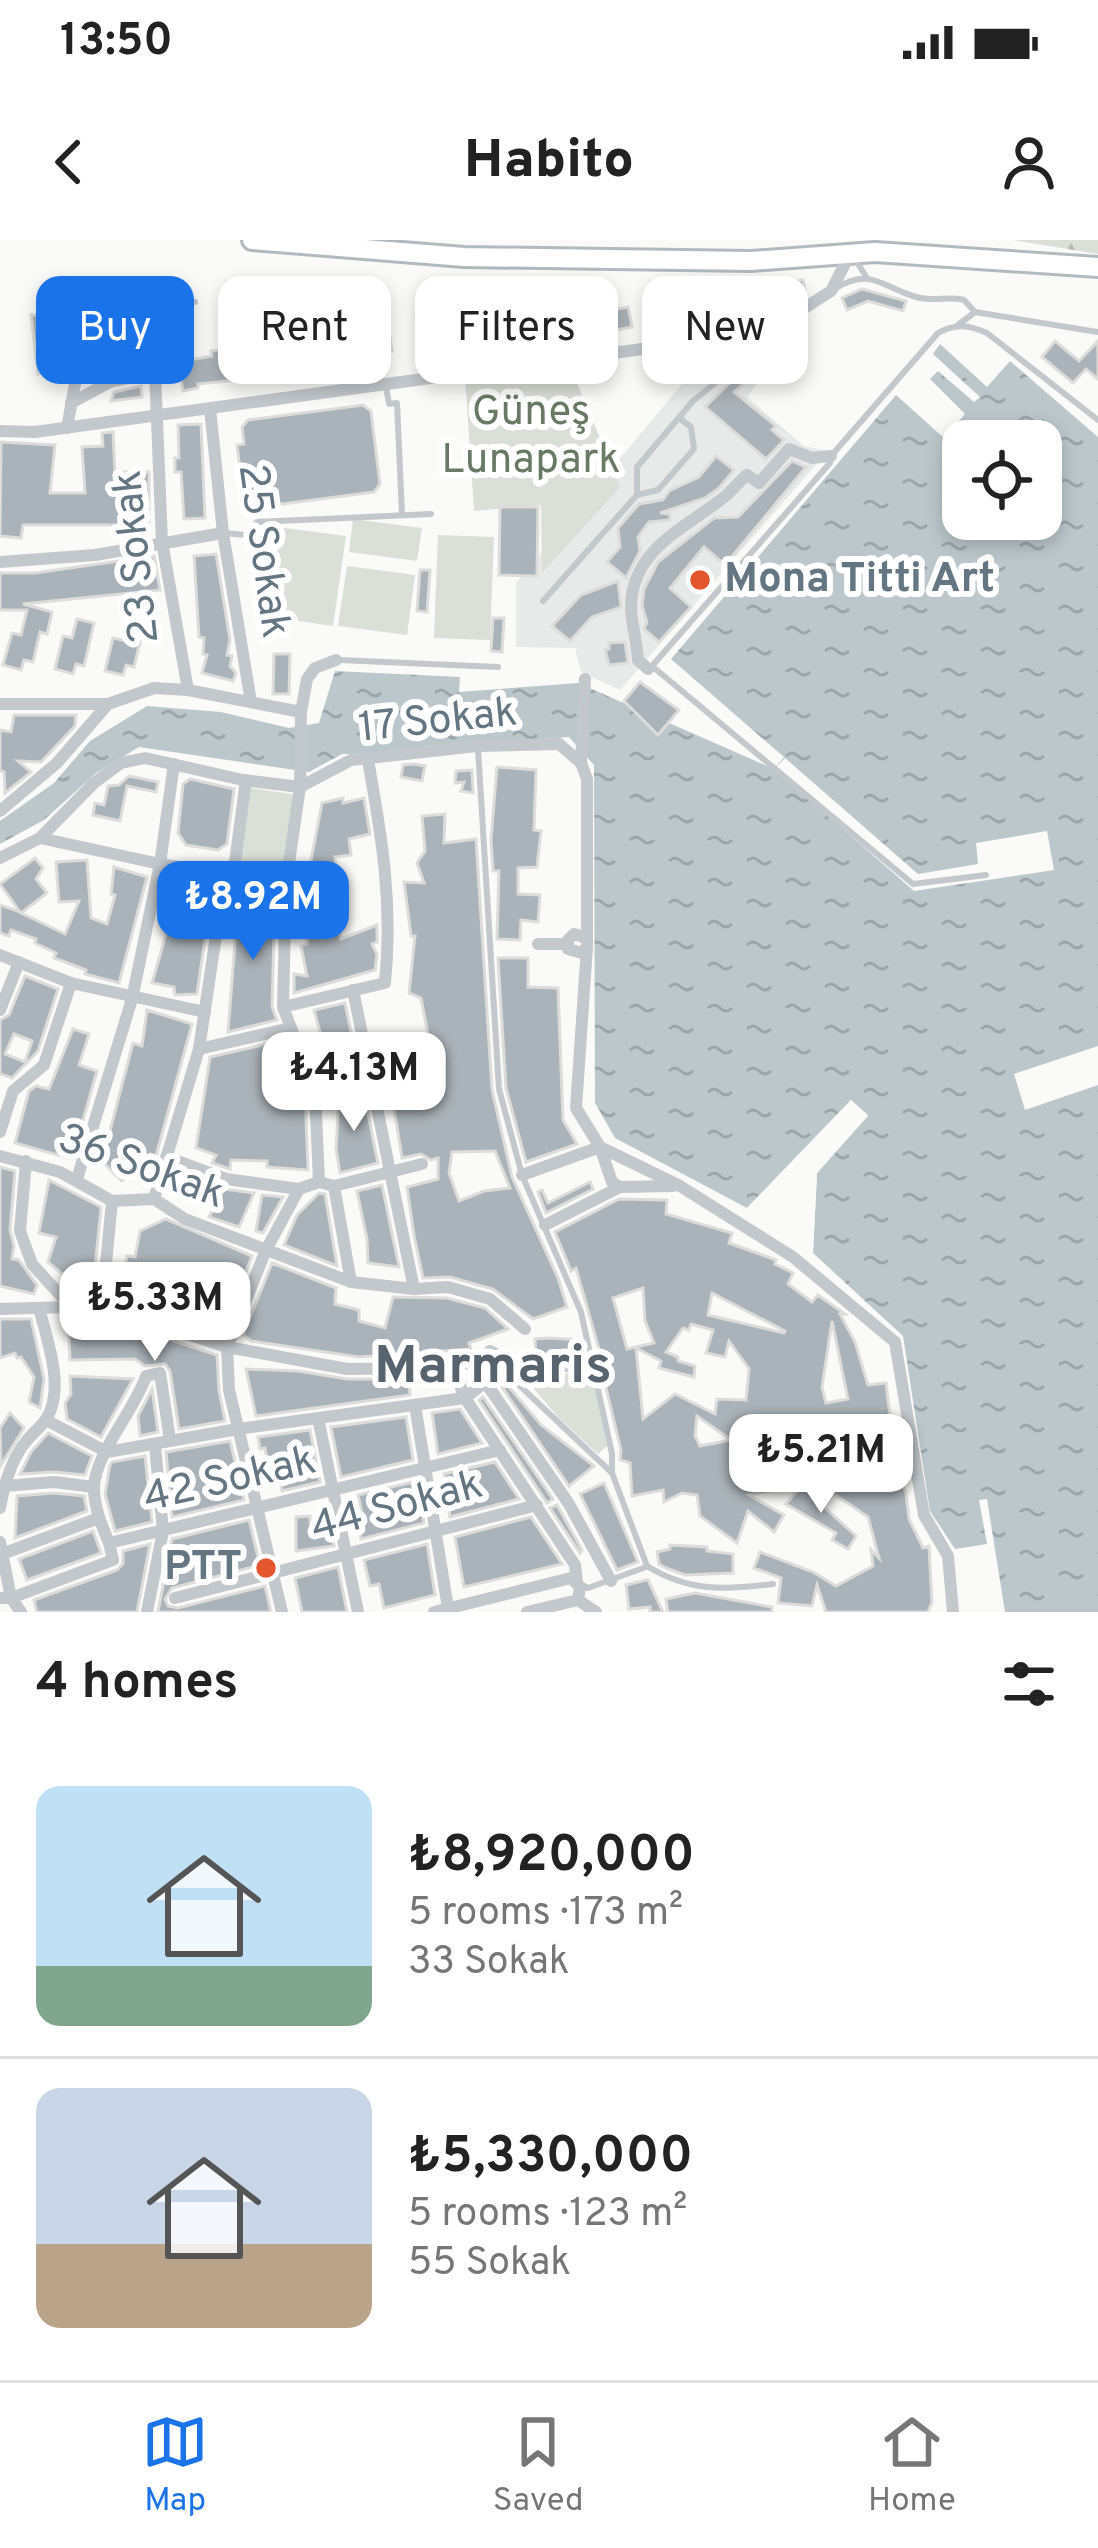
<!DOCTYPE html>
<html lang="en">
<head>
<meta charset="utf-8">
<style>
	:root { --surface:#fff; --page:#f2f2f2; --text:#222; --muted:#767676; --line:#e0e0e0; --accent:#1a73e8 }
	body { margin:0; font-family:Overpass,sans-serif; background:var(--page); color:var(--text); height:100vh; display:flex; flex-direction:column; font-size:45px; white-space:nowrap }
	* { box-sizing:border-box; margin:0 }
	p { font-size:39px; color:var(--muted) }
	.icon { flex:none; width:66px; height:66px; fill:none; stroke:currentColor; stroke-width:2; stroke-linecap:round; stroke-linejoin:round }
	.map { position:relative; height:1372px; overflow:hidden }
	.panel { display:flex; flex-direction:column; background:var(--surface); flex:1 }
	.panel>* { flex:none }
	.banner { position:absolute; left:36px; top:36px; width:1026px; height:108px; display:flex; gap:24px }
	.fabs { position:absolute; left:942px; top:180px; display:grid; gap:24px }
	.fabs a { display:grid; place-items:center; width:120px; height:120px; border-radius:24px; background:var(--surface); box-shadow:0 6px 18px #0003; font-size:60px }
	.price { position:absolute; translate:-50% -102px; padding:0 27px; border-radius:24px; background:#fff; color:#222; font-size:39px; line-height:78px; filter:drop-shadow(0 3px 6px #0008) }
	.price::after { content:''; position:absolute; left:50%; top:72px; width:36px; height:27px; margin-left:-18px; background:inherit; clip-path:polygon(0 0,100% 0,50% 100%) }
	.price.on { background:var(--accent); color:#fff }
	ul { padding:0; list-style:none }
	li { display:flex; align-items:center; gap:36px; height:300px; padding:0 36px }
	li+li { border-top:3px solid var(--line) }
	li span { display:grid; place-items:center; flex:none; width:336px; height:240px; border-radius:24px; color:#555 }
	li>.icon { margin-inline-start:auto }
	span .icon { width:144px; height:144px; fill:#fffc; stroke-width:1 }
	li b { font-size:51px }
	h2 { display:flex; justify-content:space-between; align-items:center; height:144px; padding:0 36px; font-size:51px }
	.pill { padding:0 42px; border-radius:24px; background:var(--surface); box-shadow:0 6px 18px #0003; font-size:42px; line-height:108px }
	.pill.on { background:var(--accent); color:#fff }
	.status { display:flex; justify-content:space-between; align-items:center; height:84px; padding:0 60px; background:var(--surface); direction:ltr }
	.status svg { height:33px; fill:currentColor }
	header { display:flex; justify-content:space-between; align-items:center; height:156px; padding:0 36px; background:var(--surface); font-size:54px; font-weight:800 }
	.dock { display:flex; justify-content:space-around; align-items:center; height:168px; border-top:3px solid var(--line); background:var(--surface); font-size:33px; color:var(--muted) }
	.dock a { display:grid; justify-items:center; gap:6px }
	.dock .on { color:var(--accent) }
	.map>svg:first-child { display:block }
</style>
</head>
<body>
<div class="status"><b>13:50</b><svg viewBox="0 0 49 12"><path d="M0 12V9h3v3zM5 12V6h3v6zM10 12V3h3v9zM15 12V0h3v12zM26 1h20v11H26zM47 4h2v5h-2z"/></svg></div>
<header><svg class="icon" aria-label="back" viewBox="0 0 24 24"><path d="M15 5l-7 7 7 7"/></svg>Habito<svg class="icon" aria-label="person" viewBox="0 0 24 24"><circle cx="12" cy="8" r="4"/><path d="M4 21q1-7 8-7t8 7"/></svg></header>
<div class="map">
<svg width="1098" height="1372" viewBox="0 0 1098 1372">
	<defs>
		<pattern id="forest-firs" width="22" height="20" patternUnits="userSpaceOnUse" patternTransform="scale(3)"><rect width="22" height="20" fill="#dadfd7"/><path d="M5 1l3.5 6h-7zM16 11l3.5 6h-7z" fill="#b4b9b4"/></pattern>
		<pattern id="water-ripples" width="26" height="14" patternUnits="userSpaceOnUse" patternTransform="scale(3)"><rect width="26" height="14" fill="#bbc7cb"/><path d="M2 4q2-2 4 0t4 0M15 11q2-2 4 0t4 0" fill="none" stroke="#9ca6aa"/></pattern>
	</defs>
	<rect width="100%" height="100%" fill="#fafaf8"/>
	<path fill="#e8e9e9" d="M741,97L763,136L747,157L804,206L828,211L620,450L581,432L575,408L516,407V343L708,113Z"/>
	<path fill="url(#forest-firs)" d="M1013,0H1098V14Z"/>
	<g fill="#dadfd7">
		<path d="M569,123L620,247L542,333L541,265L474,271L465,136Z"/>
		<path d="M353,279L422,288L417,321L349,312Z"/>
		<path d="M277,287L346,296L333,386L265,376Z"/>
		<path d="M438,295L494,297L490,400L434,398Z"/>
		<path d="M347,326L415,335L407,395L338,386Z"/>
		<path d="M250,548L298,555L287,631L239,625Z"/>
		<path d="M591,1131L607,1206L598,1214L558,1177L524,1137Z"/>
	</g>
	<path fill="url(#water-ripples)" fill-rule="evenodd" d="M940,104L987,147L1010,121L1098,197V1372H1005L987,1259L979,1260L987,1304L955,1309L930,1271L903,1096L813,1013L817,933L868,875L851,860L747,968L615,898L595,863L594,525L569,497L461,506L459,513L342,514L309,532L139,507L96,533L44,580L0,604V581L54,543L90,501L147,466L221,472L289,488L319,483L335,431L460,437L459,452L578,443L774,529L784,517L671,419L896,155L944,198L965,174L930,139L938,131L974,162L980,157L933,114ZM963,201H1041V279H963Z"/>
	<g fill="#fafaf8">
		<path d="M785,518L918,634L978,624L976,603L1047,591L1054,630L914,651L774,529Z"/>
		<path d="M1098,806V845L1025,870L1014,834Z"/>
		<path d="M851,860L868,876L817,933L813,1013L807,1009L811,931L860,876L852,868L752,972L747,968Z"/>
	</g>
	<g fill="#aab3b9" stroke="#dcdcda" stroke-width="3" fill-rule="evenodd">
		<path d="M803,40L805,51L787,54L789,64L777,66L774,45Z"/>
		<path d="M146,43L182,46V55H145Z"/>
		<path d="M862,49L906,61L903,71L868,61L847,70L842,58Z"/>
		<path d="M595,62L598,73L628,67L632,87L583,96L582,89L531,97L532,100L482,110L477,87Z"/>
		<path d="M144,70H182V87L144,88Z"/>
		<path d="M433,71V74L449,72L451,88L418,93L416,73Z"/>
		<path d="M47,74L50,104L61,103L60,130L38,134L31,75Z"/>
		<path d="M372,80L373,87L388,84L392,111L376,113L377,119L353,122L354,128L198,144V148L183,151L178,122L212,116L211,111L311,99L310,93L318,92L317,88Z"/>
		<path d="M1055,101L1079,121L1098,101V139L1086,129L1073,143L1042,117Z"/>
		<path d="M742,131L749,140L734,152L776,186L772,190L784,200L766,219L705,167Z"/>
		<path d="M141,146L142,157L111,161L114,152Z"/>
		<path d="M363,165L371,171L380,244L374,252L259,267L251,261L249,245H242L237,205L244,204L242,187L248,180Z"/>
		<path d="M201,184L205,278L184,279L181,232H175V218H179L178,185Z"/>
		<path d="M113,192L115,232H149V285H23L21,298L0,296L1,202L55,205L50,253H85L82,207L103,206L102,193Z"/>
		<path d="M716,216L734,230L719,248L705,258L660,273L670,274V280L649,282L638,297L640,311L626,338L607,322L620,307L618,288L639,264L663,260L669,251L699,237Z"/>
		<path d="M792,221L806,227L725,325L704,307L670,348L691,367L659,402L644,389L647,382L642,366L644,349L658,322L714,278L738,277Z"/>
		<path d="M500,267H538L537,336L499,335Z"/>
		<path d="M216,314L230,400L227,415L232,416L230,426L236,433L233,441L202,433L207,415L203,414L204,398L199,397L194,316Z"/>
		<path d="M154,316L160,350L23,364L52,372L47,394L40,392L33,422L24,420L21,430L3,425L12,393L21,395L27,370H0V333H35Z"/>
		<path d="M420,330H430L427,372L417,371Z"/>
		<path d="M618,341L621,367L592,377L570,401L552,386L581,355Z"/>
		<path d="M493,378H504L502,412L491,411Z"/>
		<path d="M77,379L94,383L84,426L76,424L73,434L55,429L63,396L72,398Z"/>
		<path d="M128,381L144,385L134,427L126,425L123,435L105,431L113,398L122,400Z"/>
		<path d="M625,402L628,423L609,425L605,410L609,409V403Z"/>
		<path d="M274,414H290L289,454H273Z"/>
		<path d="M640,442L679,470L658,495L624,461Z"/>
		<path d="M14,475H76L75,486L41,522L18,521L31,532L5,553L4,532L0,531V490L11,492Z"/>
		<path d="M414,524L425,526L422,541L401,537L403,525Z"/>
		<path d="M497,527L536,530L534,590L541,591L537,627L518,628V654L540,655L538,682L521,680L520,700L497,699L499,631H493L491,599Z"/>
		<path d="M472,530L473,553L461,551L464,542L455,543L456,531Z"/>
		<path d="M129,536L158,542L156,552L127,546L120,581L93,575L95,563L104,565L108,546L119,545Z"/>
		<path d="M190,539L234,549L227,604L218,610L186,605L178,593L183,544Z"/>
		<path d="M343,558V563L364,558L370,594L349,599L351,615L335,617L337,640L329,642L341,699L377,685V702L372,704L377,714L375,730L294,753V734L307,736L301,706L307,704L308,636L322,563Z"/>
		<path d="M445,574L444,603L476,599L492,850L512,937L558,1038L567,1067L533,1079L493,1049L450,1037L423,1038L414,995L407,947L438,939V918L431,920L421,914L402,918L390,844L422,836L434,826L421,758L409,753L415,696H411L404,642L424,643L417,623L425,611L422,576ZM495,911L510,948L484,951L459,961L449,933L452,912Z"/>
		<path d="M35,618L43,628L36,639L47,653L21,673L65,694L79,661L59,662L56,622L87,620L91,678L107,684L115,655L111,654L114,627L147,637L119,743L85,734L86,730L54,718L56,713L35,703L36,699L11,690L9,696L0,693V665L20,672L0,644Z"/>
		<path d="M182,638L213,643L197,754L175,755L174,747L152,743Z"/>
		<path d="M239,651L275,658L272,767L277,780L228,792Z"/>
		<path d="M498,718H528V747L558,748L563,880L577,904L526,922L506,848Z"/>
		<path d="M25,736L58,749L38,811L12,838L0,834V780L9,775ZM14,794L32,801L25,822L5,814Z"/>
		<path d="M345,763L359,830L332,836L314,770Z"/>
		<path d="M147,770L192,784L156,916L150,914L122,941L102,921L133,803L142,806Z"/>
		<path d="M73,789L89,794L79,825L97,831L72,919L15,903L29,851L36,846L49,849Z"/>
		<path d="M284,800L305,853L308,930L267,927V921L231,920L230,929L212,923L216,915L196,908L210,817Z"/>
		<path d="M363,850L378,923L340,933L336,909L339,856Z"/>
		<path d="M0,927L15,931L10,990L14,1006L12,1019L19,1020L37,1045L34,1054L0,1046Z"/>
		<path d="M49,940L101,967L93,1048L74,1044L48,1022L56,997L39,993Z"/>
		<path d="M590,942L593,949L546,973L538,952L542,950L548,963Z"/>
		<path d="M382,945L399,1027L368,1023L367,999L357,951Z"/>
		<path d="M224,949L254,953L239,987L209,977Z"/>
		<path d="M319,953L325,954L337,1026L284,1005L297,975Z"/>
		<path d="M262,955L283,957L263,993L256,991Z"/>
		<path d="M619,959L667,960L666,974L732,993L729,1003L776,1020L775,1024L793,1033L788,1044L812,1062L818,1055L845,1074H840L855,1102L868,1145L886,1143L897,1231L906,1253L909,1279L923,1308L929,1306L932,1362L928,1372H826L817,1345L812,1366L778,1363L781,1338L754,1328L760,1312L813,1332L836,1346L873,1326L871,1310L879,1318L868,1277L805,1234L795,1246L749,1255L784,1275L774,1292L748,1271L737,1303L700,1276L697,1255L682,1253L664,1262L663,1250L632,1256L630,1223L620,1220L621,1210L602,1131L603,1123L576,1028L571,1031L555,992ZM643,1048L645,1081L654,1103L627,1109L613,1058ZM712,1053L785,1091L784,1093L708,1075ZM832,1081L848,1159L826,1163L822,1147ZM691,1084L713,1090L706,1113L725,1117L729,1101L749,1129L746,1160L717,1159L715,1174L675,1154L643,1179L636,1108L661,1121L659,1128L694,1137L695,1126L678,1121V1117L666,1112L683,1088L689,1090ZM697,1176L731,1200L700,1206L695,1196ZM783,1179L804,1185L800,1203L776,1200Z"/>
		<path d="M166,979L252,1016L224,1087L120,1053L127,1016L135,1017L140,991Z"/>
		<path d="M272,1023L336,1048L335,1064L359,1070V1081L385,1088L393,1057L447,1058L485,1068L508,1089L469,1103L471,1109L359,1117L251,1101L243,1095Z"/>
		<path d="M68,1077H100L217,1115L219,1151L225,1181L179,1189L170,1131L165,1124L145,1126L135,1119L70,1120Z"/>
		<path d="M0,1079H31L44,1139L40,1168L29,1162L34,1137L21,1117L17,1118L15,1113L0,1118Z"/>
		<path d="M551,1098L579,1100L583,1115L536,1117L535,1099Z"/>
		<path d="M246,1129L298,1131L347,1139H408L410,1155L256,1176Z"/>
		<path d="M70,1136L133,1139L101,1197L67,1179L65,1163L71,1154Z"/>
		<path d="M504,1141L541,1185L594,1226L569,1246L500,1144Z"/>
		<path d="M152,1149L158,1192L140,1196L138,1176Z"/>
		<path d="M483,1157L553,1259L547,1263L479,1160Z"/>
		<path d="M460,1169L482,1203L438,1214L432,1173Z"/>
		<path d="M10,1173L24,1188L1,1225L0,1188Z"/>
		<path d="M406,1177L413,1220L341,1237L331,1187Z"/>
		<path d="M310,1190L320,1242L282,1251L280,1239L270,1242L265,1208L260,1209L258,1197Z"/>
		<path d="M48,1193L92,1216L85,1235L54,1232L20,1234L31,1212Z"/>
		<path d="M230,1201L244,1260L172,1277L166,1212Z"/>
		<path d="M145,1216L152,1282L115,1291L105,1254L110,1225L112,1222Z"/>
		<path d="M495,1222L519,1259L450,1277L444,1234Z"/>
		<path d="M417,1241L424,1283L361,1299L358,1275L362,1273L358,1255Z"/>
		<path d="M604,1243L638,1322L617,1330L580,1254Z"/>
		<path d="M801,1246L856,1296L848,1309L832,1300L836,1293L786,1264Z"/>
		<path d="M54,1253L84,1256L87,1271L15,1298L17,1256Z"/>
		<path d="M557,1265L582,1310L580,1313L550,1268Z"/>
		<path d="M310,1276V1283L329,1282L334,1306L296,1311V1277Z"/>
		<path d="M531,1277L562,1324L464,1347L455,1297Z"/>
		<path d="M249,1280L260,1325L172,1348L165,1359L168,1366L178,1368L265,1346L271,1372H158L172,1299Z"/>
		<path d="M93,1291L101,1313L27,1340L19,1319Z"/>
		<path d="M150,1304L137,1372H37L34,1360L117,1330L123,1324V1311Z"/>
		<path d="M427,1304L435,1355L384,1368L379,1344L370,1346L364,1320Z"/>
		<path d="M670,1305L707,1307V1311L733,1314V1333L685,1335L666,1328L659,1324L657,1312L670,1309Z"/>
		<path d="M338,1327L347,1372H302L295,1338Z"/>
		<path d="M646,1340H648L663,1372H650V1367L629,1369L626,1345Z"/>
		<path d="M695,1353L772,1367V1372H668L666,1359Z"/>
	</g>
	<g fill="none" stroke-linecap="round" stroke-linejoin="round">
		<defs>
			<path id="secondary" d="M252,0L464,17L751,21L875,12L1098,27"/>
		</defs>
		<use href="#secondary" stroke="#b3babf" stroke-width="24"/>
		<g stroke="#c3c8cc" stroke-width="6">
			<path d="M853,16L867,38"/>
			<path d="M836,48C871,27 882,47 916,57C932,62 948,56 964,60L975,72"/>
			<path d="M958,85L975,72L1098,92"/>
			<path d="M80,115L86,91L105,67L136,62H195"/>
			<path d="M386,147L389,164L397,163L402,274"/>
			<path d="M679,178L691,187L694,209L658,250L637,255V227L693,161L753,112L752,98"/>
			<path d="M224,293L246,295L257,282L431,274"/>
			<path d="M543,361L637,255"/>
			<path d="M339,420L498,427"/>
			<path d="M478,509L499,849L522,935L581,1072L612,1214V1233L647,1326"/>
			<path d="M986,635L913,644L652,426L830,223L831,216L938,93C956,83 969,85 987,93L1098,180"/>
			<path d="M502,1129L612,1233"/>
			<path d="M647,1326C689,1352 725,1350 773,1344"/>
			<path d="M580,1344L588,1348L646,1327"/>
		</g>
		<g stroke="#c3c8cc" stroke-width="12">
			<path d="M71,163L110,142L155,132L162,302L188,450"/>
			<path d="M210,169L223,293L251,462"/>
			<path d="M67,188L80,116"/>
			<path d="M0,191L35,192L767,92L831,51L850,14"/>
			<path d="M0,322L95,315L223,293"/>
			<path d="M648,429L638,420C637,401 631,383 631,365C633,310 683,289 719,261C730,254 737,243 747,235L759,243L789,209L812,218L831,216"/>
			<path d="M585,439L581,523L587,539V707L576,868L600,907L680,946L793,1017L895,1102L924,1275L948,1316L953,1372"/>
			<path d="M0,464H108"/>
			<path d="M300,547L351,520L477,506L559,504L581,523"/>
			<path d="M0,571L57,523L108,464L154,448L188,450L301,472"/>
			<path d="M40,598L160,624L286,644"/>
			<path d="M0,618L40,598L94,543L121,523L145,518L243,540L300,547"/>
			<path d="M233,637L246,540"/>
			<path d="M538,704H568"/>
			<path d="M587,707L582,713L568,709V700L574,694L587,698"/>
			<path d="M0,715L71,743L205,772"/>
			<path d="M353,750L414,1049"/>
			<path d="M283,767L385,743C393,663 382,598 368,520"/>
			<path d="M0,770L19,722"/>
			<path d="M199,809L291,788"/>
			<path d="M315,851L418,826"/>
			<path d="M0,892L13,851L44,825L71,743"/>
			<path d="M0,916L60,932L112,961L154,959L185,979L351,1042L414,1049L448,1047L490,1059L525,1089"/>
			<path d="M166,917L226,939L299,949L319,942L334,946L422,924"/>
			<path d="M26,921L20,991L32,1024L71,1067"/>
			<path d="M522,935L600,907L612,942L620,947"/>
			<path d="M77,939L132,759L160,624L174,524"/>
			<path d="M319,942L315,851L283,767L286,644L300,547L301,472L307,439L315,428L336,420"/>
			<path d="M334,946L351,1042"/>
			<path d="M154,959L199,809L225,636"/>
			<path d="M545,985L620,947L673,946"/>
			<path d="M102,1066L112,961"/>
			<path d="M0,1069L102,1066L227,1107L347,1129L453,1128"/>
			<path d="M490,1111L524,1128L593,1125"/>
			<path d="M479,1118L502,1129L465,1158L453,1128Z"/>
			<path d="M486,1143L569,1264L611,1341"/>
			<path d="M415,1165L448,1368"/>
			<path d="M318,1178L358,1372"/>
			<path d="M46,1180L107,1212L238,1189L465,1158L575,1325L577,1343"/>
			<path d="M4,1246L54,1242L94,1247"/>
			<path d="M0,1268C4,1245 12,1217 28,1199C34,1192 42,1186 47,1178C65,1147 47,1100 39,1068"/>
			<path d="M0,1302L11,1358L21,1372"/>
			<path d="M109,1303C102,1286 94,1267 94,1248C94,1215 135,1170 146,1136L160,1133L170,1200"/>
			<path d="M2,1314L99,1278"/>
			<path d="M0,1358H11L113,1320L109,1303L500,1210"/>
			<path d="M175,1358L537,1265"/>
			<path d="M578,1360L596,1372"/>
			<path d="M147,1372L163,1291L155,1206"/>
			<path d="M282,1372L229,1150L227,1107L266,1010L299,949"/>
			<path d="M434,1372L571,1338L580,1347L578,1360"/>
			<path d="M527,1372L578,1360"/>
		</g>
		<use href="#secondary" stroke="#fff" stroke-width="18"/>
	</g>
	<g fill="#e4572e" stroke="#fff" stroke-width="4.5">
		<circle cx="700" cy="340" r="12"/>
		<circle cx="266" cy="1328" r="12"/>
	</g>
	<g text-anchor="middle" dominant-baseline="central" stroke-width="12" stroke-linejoin="round" paint-order="stroke">
		<g font-size="42" fill="#687a64" stroke="#fff">
			<text x="531" y="173">Güneş<tspan x="531" dy="48">Lunapark</tspan></text>
		</g>
		<g font-size="42" fill="#657683" stroke="#fff">
			<text transform="translate(262 311) rotate(82)">25 Sokak</text>
			<text transform="translate(138 317) rotate(-96)">23 Sokak</text>
			<text transform="translate(438 482) rotate(-6)">17 Sokak</text>
			<text transform="translate(141 928) rotate(20)">36 Sokak</text>
			<text transform="translate(230 1241) rotate(-13)">42 Sokak</text>
			<text transform="translate(397 1268) rotate(-15)">44 Sokak</text>
		</g>
		<g font-size="42" font-weight="bold" fill="#657683" stroke="#fff" text-anchor="start">
			<text x="724" y="340">Mona Titti Art</text>
			<text x="242" y="1328" text-anchor="end">PTT</text>
		</g>
		<g font-size="54" font-weight="bold" fill="#57646e" stroke="#fff">
			<text x="493" y="1128">Marmaris</text>
		</g>
	</g>
</svg>
<div class="fabs">
<a><svg class="icon" aria-label="locate" viewBox="0 0 24 24"><circle cx="12" cy="12" r="6"/><path d="M12 2v4M12 18v4M2 12h4M18 12h4"/></svg></a>
</div>
<b class="price on" style="left:253px;top:723px">₺8.92M</b>
<b class="price" style="left:354px;top:894px">₺4.13M</b>
<b class="price" style="left:155px;top:1124px">₺5.33M</b>
<b class="price" style="left:821px;top:1276px">₺5.21M</b>
<div class="banner">
<a class="pill on">Buy</a>
<a class="pill">Rent</a>
<a class="pill">Filters</a>
<a class="pill">New</a>
</div>
</div>
<section class="panel">
<h2>4 homes<svg class="icon" aria-label="filters" viewBox="0 0 24 24"><path d="M4 7h16M4 17h16"/><circle cx="9" cy="7" r="2"/><circle cx="15" cy="17" r="2"/></svg></h2>
<ul>
<li><span style="background:linear-gradient(#bfe0f5 75%,#7fa58c 0)"><svg class="icon" aria-label="home" viewBox="0 0 24 24"><path d="M3 11l9-7 9 7M6 9v11h12V9"/></svg></span><div><b>₺8,920,000</b><p>5 rooms · 173 m²</p><p>33 Sokak</p></div></li>
<li><span style="background:linear-gradient(#c9d6e8 65%,#b9a48a 0)"><svg class="icon" aria-label="home" viewBox="0 0 24 24"><path d="M3 11l9-7 9 7M6 9v11h12V9"/></svg></span><div><b>₺5,330,000</b><p>5 rooms · 123 m²</p><p>55 Sokak</p></div></li>
</ul>
</section>
<nav class="dock">
<a class="on"><svg class="icon" aria-label="map" viewBox="0 0 24 24"><path d="M3 6l6-2 6 2 6-2v14l-6 2-6-2-6 2zM9 4v14M15 6v14"/></svg>Map</a>
<a><svg class="icon" aria-label="saved" viewBox="0 0 24 24"><path d="M7 4h10v16l-5-4-5 4z"/></svg>Saved</a>
<a><svg class="icon" aria-label="home" viewBox="0 0 24 24"><path d="M3 11l9-7 9 7M6 9v11h12V9"/></svg>Home</a>
</nav>
</body>
</html>
